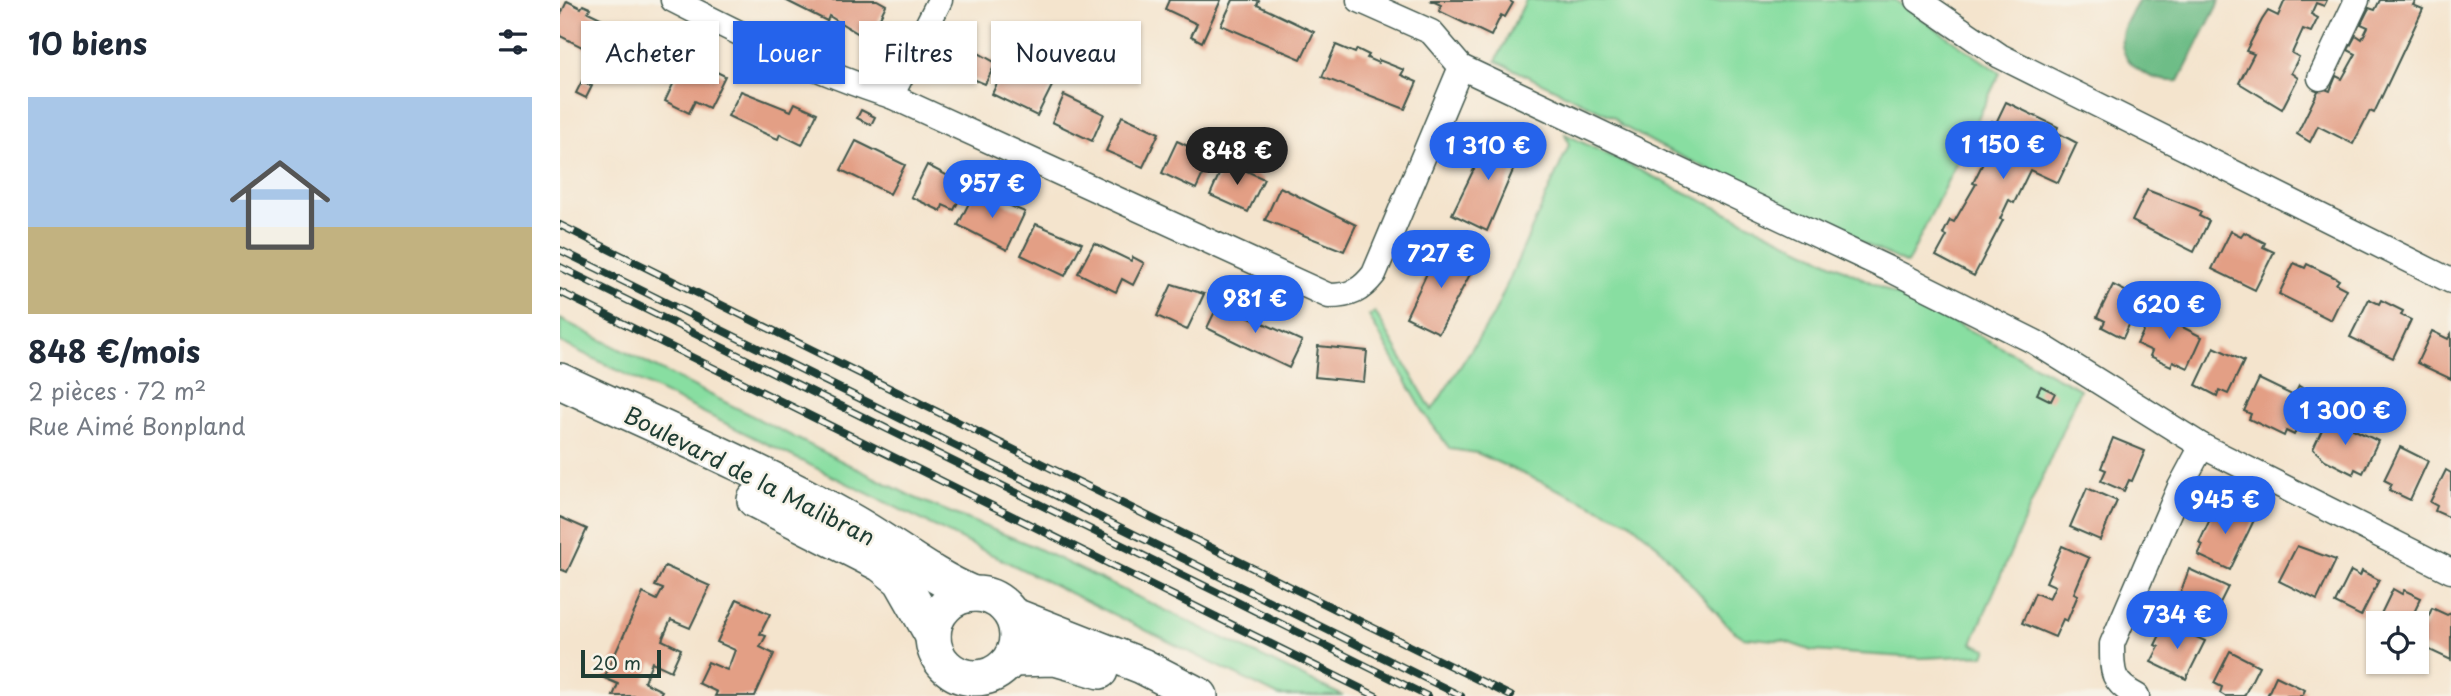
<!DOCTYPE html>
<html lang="fr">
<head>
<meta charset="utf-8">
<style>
	:root { --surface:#fff; --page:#f2f2f3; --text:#1f2937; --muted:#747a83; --accent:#2563eb }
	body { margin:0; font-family:"Playpen Sans",sans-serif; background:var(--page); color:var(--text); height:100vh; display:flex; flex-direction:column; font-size:26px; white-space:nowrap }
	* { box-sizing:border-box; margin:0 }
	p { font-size:23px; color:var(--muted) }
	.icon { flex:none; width:38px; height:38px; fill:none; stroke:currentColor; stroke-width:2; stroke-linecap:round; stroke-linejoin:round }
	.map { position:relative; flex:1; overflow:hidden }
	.sheet { display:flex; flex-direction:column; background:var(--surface); width:560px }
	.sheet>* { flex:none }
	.hud { position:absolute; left:21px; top:21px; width:665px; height:63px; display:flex; gap:14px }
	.buttons { position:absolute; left:1806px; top:611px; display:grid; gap:14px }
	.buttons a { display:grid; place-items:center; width:63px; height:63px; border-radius:0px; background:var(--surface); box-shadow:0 2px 5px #0004; font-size:35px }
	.scale { position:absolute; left:21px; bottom:18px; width:80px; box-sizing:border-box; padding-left:7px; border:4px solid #1f3d34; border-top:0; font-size:19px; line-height:24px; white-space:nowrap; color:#1f3d34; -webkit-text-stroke:5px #f7f3e8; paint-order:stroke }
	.price { position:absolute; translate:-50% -60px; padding:0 16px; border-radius:24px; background:var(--accent); color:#fff; font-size:23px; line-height:46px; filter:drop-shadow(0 2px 4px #0008) }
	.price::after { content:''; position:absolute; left:50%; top:42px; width:21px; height:16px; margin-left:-10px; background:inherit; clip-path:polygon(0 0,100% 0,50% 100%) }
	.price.on { background:#222; color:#fff }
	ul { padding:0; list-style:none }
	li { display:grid; align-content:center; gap:14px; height:371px; padding:0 28px }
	li span { display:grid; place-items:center; height:217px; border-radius:0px; color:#555 }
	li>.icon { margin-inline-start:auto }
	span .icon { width:126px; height:126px; fill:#fffc; stroke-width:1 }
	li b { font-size:30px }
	h2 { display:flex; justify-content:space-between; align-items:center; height:84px; padding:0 28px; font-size:30px }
	.pill { padding:0 24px; border-radius:0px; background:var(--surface); box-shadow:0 2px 5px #0004; font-size:24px; line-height:63px }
	.pill.on { background:var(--accent); color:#fff }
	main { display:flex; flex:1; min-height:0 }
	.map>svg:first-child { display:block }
</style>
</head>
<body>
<main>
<section class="sheet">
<h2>10 biens<svg class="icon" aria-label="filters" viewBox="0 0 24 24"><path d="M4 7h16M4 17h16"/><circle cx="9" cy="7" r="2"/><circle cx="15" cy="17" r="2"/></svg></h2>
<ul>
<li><span style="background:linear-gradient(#a9c7e8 60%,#c2b280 0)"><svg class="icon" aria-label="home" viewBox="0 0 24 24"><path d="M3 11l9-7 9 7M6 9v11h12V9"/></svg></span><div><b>848 €/mois</b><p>2 pièces · 72 m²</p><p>Rue Aimé Bonpland</p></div></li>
</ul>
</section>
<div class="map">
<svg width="1891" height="696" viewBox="0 0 1891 696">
	<rect width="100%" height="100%" fill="#f7f3e8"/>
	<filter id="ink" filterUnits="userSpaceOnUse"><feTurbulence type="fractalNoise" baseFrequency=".0143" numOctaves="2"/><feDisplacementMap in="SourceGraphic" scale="14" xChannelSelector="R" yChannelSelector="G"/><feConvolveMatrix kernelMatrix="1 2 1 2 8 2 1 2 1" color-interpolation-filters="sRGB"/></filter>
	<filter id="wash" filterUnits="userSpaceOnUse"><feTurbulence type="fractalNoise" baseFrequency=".00686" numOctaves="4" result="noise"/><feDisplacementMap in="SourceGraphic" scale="28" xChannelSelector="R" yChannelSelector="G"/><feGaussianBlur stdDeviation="1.57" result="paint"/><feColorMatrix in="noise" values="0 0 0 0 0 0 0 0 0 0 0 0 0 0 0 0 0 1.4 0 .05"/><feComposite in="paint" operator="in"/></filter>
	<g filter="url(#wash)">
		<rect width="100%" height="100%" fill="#f4e4cd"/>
		<g fill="#88dea1" stroke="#548e6a" stroke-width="2">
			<path d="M966,0H1335L1440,73L1347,264L1100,146L1062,126L1055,118L936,61Z"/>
			<path d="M1005,134L1399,325L1520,389L1412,643L1427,649L1424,655L1362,658L1252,651L1224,641L1183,637L1171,629L1096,544L1070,522L917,453L890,449L866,416L809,316L815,312L872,410L933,316L1009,145Z"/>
			<path d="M0,319L355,498L468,544L783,696H719L0,342Z"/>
		</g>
		<path fill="#6ebd87" stroke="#467d5e" stroke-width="2" d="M1579,0H1660L1619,81C1595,84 1557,65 1562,35C1563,24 1574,10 1579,0Z"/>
		<g id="blocks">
			<g fill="#e39f85">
				<path d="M225,0H317L326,5L309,40L269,16L267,21Z"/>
				<path d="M609,0H661L642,42L631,36L637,24L605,9Z"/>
				<path d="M673,0H696L699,1L697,5L754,32L741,59L661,25Z"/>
				<path d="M870,0H948L953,3L945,17L941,15L931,36L879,11L881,5Z"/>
				<path d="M1725,0H1767L1764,6L1756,3L1751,14L1758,18L1751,32L1743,29L1732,53L1739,57L1731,73L1738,78L1722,109L1679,83L1694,54L1686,51L1702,20L1708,11L1718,16Z"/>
				<path d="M1820,0H1856L1853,5L1863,9L1814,113L1810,111L1793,144L1758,126L1750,142L1737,134L1760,87L1770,91L1776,76L1782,79L1796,54L1788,50L1796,35L1802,39L1808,27L1801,24L1809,8L1815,10Z"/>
				<path d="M7,1L21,8L23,5L30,8L28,12L51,23L36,54L0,36V16Z"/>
				<path d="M74,31L108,48L93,79L59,63Z"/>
				<path d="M390,37L436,63L425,84L377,64Z"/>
				<path d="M776,45L795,53L797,49L809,55L807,58L818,63L819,60L844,70L841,75L857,82L845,109L762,77Z"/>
				<path d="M126,57L165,76L149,108L135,101L129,113L105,101Z"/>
				<path d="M446,64L492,86L477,116L432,94Z"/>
				<path d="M22,81L32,86L26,98L16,93Z"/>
				<path d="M181,91L231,111L235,103L257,113L242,145L220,134L218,139L206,134L168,116Z"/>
				<path d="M504,95L544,114L532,141L492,122Z"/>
				<path d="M1446,102L1498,127L1496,132L1517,143L1498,183L1470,170L1454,203L1449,200L1440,219L1443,220L1414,276L1376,256L1387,236L1383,234L1390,220L1394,222L1416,184L1413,183L1424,161L1419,158L1429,138L1424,135L1432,121L1436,123Z"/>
				<path d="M301,110L315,117L311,125L297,118Z"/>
				<path d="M562,116L599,133L583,167L546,151Z"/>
				<path d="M932,132L963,147L927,231L892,214L916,165L912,163L918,152L922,154Z"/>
				<path d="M296,141L345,165L330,194L281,170Z"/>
				<path d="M617,141L651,157L636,189L602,173Z"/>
				<path d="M665,161L704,179L688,212L650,195Z"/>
				<path d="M367,165L396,180L394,183L405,188L394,210L383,205L381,211L351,197Z"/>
				<path d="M720,187L796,225L784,251L705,220Z"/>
				<path d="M1587,190L1636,209L1641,212L1639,216L1649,221L1634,252L1572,221Z"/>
				<path d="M415,191L465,212L447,250L398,225Z"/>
				<path d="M476,224L522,243L505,276L461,255Z"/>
				<path d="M1671,231L1681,236L1684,232L1705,243L1703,247L1714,252L1695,290L1652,269Z"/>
				<path d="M534,243L571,261L573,257L584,263L573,285L562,279L556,292L518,273Z"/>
				<path d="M886,247L917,261L879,333L846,317L868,271L873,273Z"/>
				<path d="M1734,263L1745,268L1747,264L1774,277L1779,280L1776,284L1786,289L1771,320L1719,294Z"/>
				<path d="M612,284L644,294L627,330L597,316Z"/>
				<path d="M1553,285L1581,299L1563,338L1542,327L1545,321L1537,317Z"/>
				<path d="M1809,299L1819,304L1821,300L1843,311L1841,315L1851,320L1833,358L1790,337Z"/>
				<path d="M659,303L742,341L729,368L647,328Z"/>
				<path d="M1593,312L1642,337L1628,368L1613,361L1611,366L1590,356L1592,351L1577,344Z"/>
				<path d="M1872,331L1888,339L1891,334V379L1857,363Z"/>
				<path d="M758,346L807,351L804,382L755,377Z"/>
				<path d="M1654,347L1684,361L1668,394L1659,390L1657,396L1636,385Z"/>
				<path d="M1699,379L1734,396L1739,386L1750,393L1746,402L1749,403L1734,435L1726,431L1724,436L1689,419L1691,414L1684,411Z"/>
				<path d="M1481,386L1495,393L1491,401L1477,394Z"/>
				<path d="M1768,417L1818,441L1803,473L1795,469L1793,474L1765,460L1753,449Z"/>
				<path d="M1553,438L1585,451L1572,481L1569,480L1564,491L1541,481L1546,470L1541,468Z"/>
				<path d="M1840,447L1868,461L1850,500L1829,490L1832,484L1824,480Z"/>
				<path d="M1886,470L1891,473V518L1875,511L1877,506L1870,502Z"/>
				<path d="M1527,488L1557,501L1540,540L1510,527Z"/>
				<path d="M1664,502L1695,518L1670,570L1638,555L1643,545L1639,543L1652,515L1655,511L1659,513Z"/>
				<path d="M0,517L27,529L7,572L0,569Z"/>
				<path d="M1502,546L1529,558L1514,593L1518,595L1507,621L1503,619L1495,637L1462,623L1475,593L1489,599L1495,586L1486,582Z"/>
				<path d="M1737,546L1776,560L1757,600L1719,581Z"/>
				<path d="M105,566L150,586L130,628L111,620L109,624L102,640L121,649L111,671L92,662L84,682L102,691L99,696H53L58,684L44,678L83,593L97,600L103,589L95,586Z"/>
				<path d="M1629,569L1668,587L1649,625L1615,608Z"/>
				<path d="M1791,571L1800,576L1802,571L1819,580L1801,616L1775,603Z"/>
				<path d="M1833,589L1842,594L1844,590L1861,598L1849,623L1817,622Z"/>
				<path d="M177,599L210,614L200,634L206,636L200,647L214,654L195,696H155L157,692L138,683L148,662L167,670L169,666L175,650L157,642Z"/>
				<path d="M1872,608L1887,615L1891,613V660L1857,644Z"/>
				<path d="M1606,623L1645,641L1626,679L1591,662L1599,647L1595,645Z"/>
				<path d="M1670,651L1699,666L1684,696H1665L1660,693L1662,687L1654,683Z"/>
				<path d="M1716,676L1745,690L1742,696H1707Z"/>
			</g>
		</g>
	</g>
	<g filter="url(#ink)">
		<use href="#blocks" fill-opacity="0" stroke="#3f564b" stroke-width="2"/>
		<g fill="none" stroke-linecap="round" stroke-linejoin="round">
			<defs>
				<g id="street">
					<path d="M113,0C184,36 255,72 331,96L769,296C790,296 801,291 814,274L901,67"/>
					<path d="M799,0L871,32L901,67L1331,270L1475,342L1642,446L1891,571"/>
					<path d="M1358,0L1440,56L1891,281"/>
					<path d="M1760,78L1797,0"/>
					<path d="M331,96L380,0"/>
					<path d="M1577,696C1551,682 1552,672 1552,644L1619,489L1642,446"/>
				</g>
				<g id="secondary">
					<path d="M0,381C97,426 196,468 289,520C332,544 368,575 413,594"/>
					<path d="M195,500L321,564L341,580L373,636"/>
					<circle cx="415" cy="636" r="42"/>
					<path d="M452,615L582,666L640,696"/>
					<path d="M451,659L495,658L540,671"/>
				</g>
			</defs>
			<use href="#street" stroke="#3f564b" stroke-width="27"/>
			<use href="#secondary" stroke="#3f564b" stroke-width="38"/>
			<use href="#street" stroke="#fff" stroke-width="24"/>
			<use href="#secondary" stroke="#fff" stroke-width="35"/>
			<defs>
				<g id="rail">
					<path d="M0,225L951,696"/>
					<path d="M0,250L901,696"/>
					<path d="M0,267L867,696"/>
					<path d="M0,292L816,696"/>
				</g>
			</defs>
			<use href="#rail" stroke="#1f3d34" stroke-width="8"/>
			<use href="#rail" stroke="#f7f3e8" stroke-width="5" stroke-dasharray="16" stroke-linecap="butt"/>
		</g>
	</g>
	<g text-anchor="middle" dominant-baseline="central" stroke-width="5" stroke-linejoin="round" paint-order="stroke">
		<g font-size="23" fill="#1f3d34" stroke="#f7f3e8">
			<text transform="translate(190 475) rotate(27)">Boulevard de la Malibran</text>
		</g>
	</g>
</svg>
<div class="buttons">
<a><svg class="icon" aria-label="locate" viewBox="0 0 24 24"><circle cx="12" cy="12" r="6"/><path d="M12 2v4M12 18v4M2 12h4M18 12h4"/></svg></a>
</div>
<div class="scale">20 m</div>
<b class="price" style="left:1443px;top:181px">1 150 €</b>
<b class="price" style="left:928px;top:182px">1 310 €</b>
<b class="price on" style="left:677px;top:187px">848 €</b>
<b class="price" style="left:432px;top:220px">957 €</b>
<b class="price" style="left:881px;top:290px">727 €</b>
<b class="price" style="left:695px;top:335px">981 €</b>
<b class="price" style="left:1609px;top:341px">620 €</b>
<b class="price" style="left:1785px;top:447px">1 300 €</b>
<b class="price" style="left:1665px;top:536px">945 €</b>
<b class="price" style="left:1617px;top:651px">734 €</b>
<div class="hud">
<a class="pill">Acheter</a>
<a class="pill on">Louer</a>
<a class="pill">Filtres</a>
<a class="pill">Nouveau</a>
</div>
</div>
</main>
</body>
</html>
